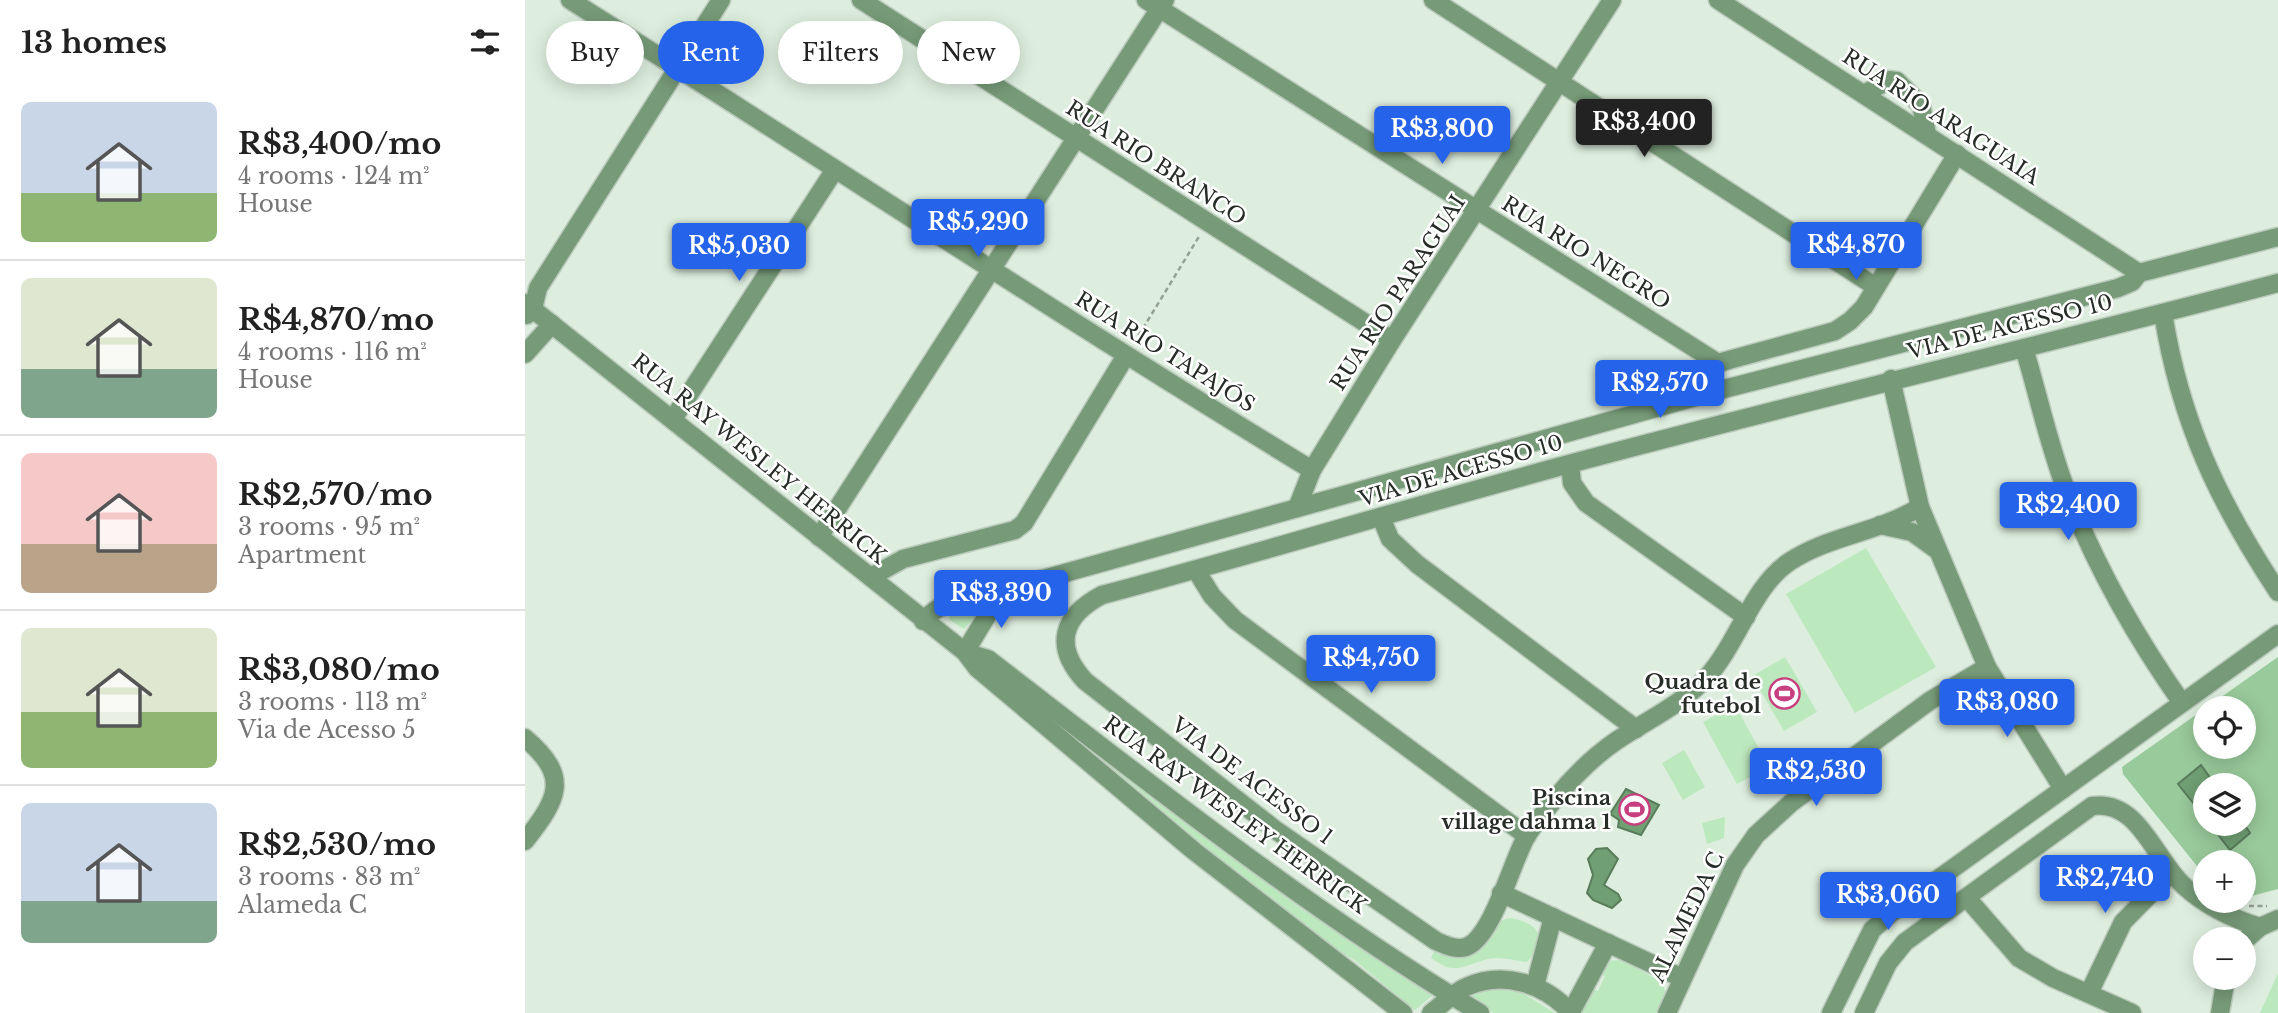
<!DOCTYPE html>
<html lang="en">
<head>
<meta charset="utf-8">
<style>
	:root { --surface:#fff; --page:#f6f6f6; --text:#222; --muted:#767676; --line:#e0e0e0; --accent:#2563eb }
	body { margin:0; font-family:"Libre Baskerville",serif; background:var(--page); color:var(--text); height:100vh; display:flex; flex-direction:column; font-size:26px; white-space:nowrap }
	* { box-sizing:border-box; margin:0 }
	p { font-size:23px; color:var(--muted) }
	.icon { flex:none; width:38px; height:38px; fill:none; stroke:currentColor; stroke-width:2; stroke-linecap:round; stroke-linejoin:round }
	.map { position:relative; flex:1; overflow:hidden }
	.side { display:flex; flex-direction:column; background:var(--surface); width:525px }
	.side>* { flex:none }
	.guide { position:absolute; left:21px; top:21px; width:665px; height:63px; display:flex; gap:14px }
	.controls { position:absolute; left:1668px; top:696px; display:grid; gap:14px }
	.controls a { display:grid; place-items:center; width:63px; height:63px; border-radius:50%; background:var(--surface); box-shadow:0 4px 18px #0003; font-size:35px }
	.price { position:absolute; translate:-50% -60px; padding:0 16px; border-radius:7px; background:var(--accent); color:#fff; font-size:23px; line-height:46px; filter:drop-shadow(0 2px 4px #0008) }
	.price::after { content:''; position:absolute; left:50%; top:42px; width:21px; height:16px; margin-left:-10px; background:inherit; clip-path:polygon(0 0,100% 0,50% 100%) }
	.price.selected { background:#222; color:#fff }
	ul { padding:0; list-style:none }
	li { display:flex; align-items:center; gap:21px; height:175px; padding:0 21px }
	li+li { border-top:2px solid var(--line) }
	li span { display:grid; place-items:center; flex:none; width:196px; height:140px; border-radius:10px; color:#555 }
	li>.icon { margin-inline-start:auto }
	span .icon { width:84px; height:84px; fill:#fffc; stroke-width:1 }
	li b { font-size:30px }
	h2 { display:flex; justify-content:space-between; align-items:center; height:84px; padding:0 21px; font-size:30px }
	.tag { padding:0 24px; border-radius:32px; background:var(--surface); box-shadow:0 4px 18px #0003; font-size:24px; line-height:63px }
	.tag.selected { background:var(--accent); color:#fff }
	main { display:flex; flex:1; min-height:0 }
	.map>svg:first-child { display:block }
</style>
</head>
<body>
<main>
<section class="side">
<h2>13 homes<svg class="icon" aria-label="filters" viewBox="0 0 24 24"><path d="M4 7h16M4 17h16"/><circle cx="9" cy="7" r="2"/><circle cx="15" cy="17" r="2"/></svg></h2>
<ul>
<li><span style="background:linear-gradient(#c9d6e8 65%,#8fb573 0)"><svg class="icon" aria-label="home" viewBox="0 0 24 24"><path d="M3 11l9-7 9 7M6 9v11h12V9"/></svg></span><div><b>R$3,400/mo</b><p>4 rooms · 124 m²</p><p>House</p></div></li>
<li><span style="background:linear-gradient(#dfe7d0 65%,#7fa58c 0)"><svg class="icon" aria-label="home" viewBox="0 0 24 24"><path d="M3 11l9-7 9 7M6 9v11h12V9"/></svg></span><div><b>R$4,870/mo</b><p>4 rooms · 116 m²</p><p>House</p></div></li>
<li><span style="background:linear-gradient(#f6c9c9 65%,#b9a48a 0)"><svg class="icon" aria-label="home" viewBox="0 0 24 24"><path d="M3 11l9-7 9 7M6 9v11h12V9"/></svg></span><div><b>R$2,570/mo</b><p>3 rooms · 95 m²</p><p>Apartment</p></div></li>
<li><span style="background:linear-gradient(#dfe7d0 60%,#8fb573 0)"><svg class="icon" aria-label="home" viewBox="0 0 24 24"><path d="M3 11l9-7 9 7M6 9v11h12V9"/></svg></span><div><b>R$3,080/mo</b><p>3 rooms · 113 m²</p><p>Via de Acesso 5</p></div></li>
<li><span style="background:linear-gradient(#c9d6e8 70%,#7fa58c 0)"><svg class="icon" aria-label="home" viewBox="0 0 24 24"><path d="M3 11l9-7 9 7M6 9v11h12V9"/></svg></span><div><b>R$2,530/mo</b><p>3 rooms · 83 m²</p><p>Alameda C</p></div></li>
</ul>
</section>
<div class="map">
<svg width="1753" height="1013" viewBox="0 0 1753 1013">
	<rect width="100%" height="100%" fill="#ddeede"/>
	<g fill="#bce8be">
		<path d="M1341,548L1411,667L1330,713L1261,594Z"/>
		<path d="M464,601L439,629L426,621L424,617L430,608Z"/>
		<path d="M1260,657L1292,712L1259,731L1227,676Z"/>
		<path d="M1210,705L1244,767L1212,784L1178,722Z"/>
		<path d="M523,714L771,905L907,996L890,1010L828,959L798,943L683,850Z"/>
		<path d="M1159,750L1180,787L1158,800L1137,763Z"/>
		<path d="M1200,817L1199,838L1182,844L1177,823Z"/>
		<path d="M985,918C1002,921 1020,928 1013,949L1002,962C991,961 974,956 963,959C937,966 931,976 906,958L909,951C946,971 954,923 985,918Z"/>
		<path d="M1097,960L1138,983L1141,997L1134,1013H1055L1064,988L1073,991L1080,976L1070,973L1080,961Z"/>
		<path d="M1753,973V1013H1735Z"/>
		<path d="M966,988L998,993L1030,1013H969L946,999L948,991Z"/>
	</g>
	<path fill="#99ca9b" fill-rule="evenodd" d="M1753,657V889L1719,898L1718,863H1680V876L1598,774L1597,767ZM1680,709H1718V747H1680ZM1680,786H1718V824H1680Z"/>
	<g fill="#6f9f72" stroke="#597c5b" stroke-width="2">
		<path d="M1676,765L1691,786H1680V818L1653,784Z"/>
		<path d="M1101,789L1134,805L1116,835L1093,827L1094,820L1085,814Z"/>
		<path d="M1685,824H1719L1725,833L1705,850Z"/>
		<path d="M1082,848L1093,859L1079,885L1093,894L1096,900L1087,908L1068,900L1062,893L1068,875L1063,859L1071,849Z"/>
	</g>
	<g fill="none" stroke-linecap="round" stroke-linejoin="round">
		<defs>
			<g id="minor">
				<path d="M45,0C293,156 537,318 787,470"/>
				<path d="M336,0L867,340"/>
				<path d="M621,0L1193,363"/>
				<path d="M908,0L1351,287"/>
				<path d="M1193,0L1614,273"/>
				<path d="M1339,94L1364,80L1372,81L1396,105L1402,134"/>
				<path d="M0,303L440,652L452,668L669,851L878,1013"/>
				<path d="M1638,313C1655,421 1693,501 1753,592"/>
				<path d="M2,315L8,309L13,288L196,0"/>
				<path d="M1499,348C1513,394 1523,442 1540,487C1569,564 1610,636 1657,703"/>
				<path d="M0,354L27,324"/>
				<path d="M1193,363L1310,331L1325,321L1339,307L1432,154"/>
				<path d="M1366,379L1395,507L1462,667L1538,789"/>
				<path d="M148,419L309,171"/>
				<path d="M1045,464L1047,483L1061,503L1221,617"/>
				<path d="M1395,507C1353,533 1305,535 1264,562C1227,587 1213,643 1182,677C1156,705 1122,720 1091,741C1068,757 1047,778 1030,799C1020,811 1009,824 1001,837C987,862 967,938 941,947C930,950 921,945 911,941L752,831L560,681C528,646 537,616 577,595C735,553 891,505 1048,463C1283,400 1519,345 1753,283"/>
				<path d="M772,508L787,470L867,340L1087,0"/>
				<path d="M856,517L865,539L892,564L1111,729"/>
				<path d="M1355,525L1387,532L1412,550"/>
				<path d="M294,537L640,0"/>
				<path d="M671,570L687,596L710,620L1002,836"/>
				<path d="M346,577L378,559L490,530L499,523L600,357"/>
				<path d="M398,621C418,597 457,595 486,588L1199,389L1593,288L1607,282L1614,273L1753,237"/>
				<path d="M440,652L463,659C623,782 782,909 955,1013"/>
				<path d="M440,652L466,609L485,590"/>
				<path d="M0,738C46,777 33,799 0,841"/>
				<path d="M976,893L1157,978"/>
				<path d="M1442,898L1494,958L1528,978L1607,1013"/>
				<path d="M1718,942L1735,927L1753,919"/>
				<path d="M1010,986L1028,917"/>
				<path d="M1564,993L1598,922L1646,873"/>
				<path d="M1046,1012L1083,943"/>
				<path d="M906,1013C917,1005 929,992 941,987C979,970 1020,984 1046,1013"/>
				<path d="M1142,1013L1210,865L1231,835L1266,803L1406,700L1462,667"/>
				<path d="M1306,1013L1347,930L1366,913L1753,634"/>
				<path d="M1339,1013L1363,963L1380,942L1567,806C1614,799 1629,859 1659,886C1680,905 1708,919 1735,927"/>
				<path d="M1695,1013L1701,978"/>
			</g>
		</defs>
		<use href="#minor" stroke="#bccbbd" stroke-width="21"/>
		<g stroke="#95a195" stroke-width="2.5" stroke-dasharray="5 3.5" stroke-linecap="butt">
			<path d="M609,343L675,235"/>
			<path d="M1724,906H1742"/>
		</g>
		<use href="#minor" stroke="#779b78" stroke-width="18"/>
	</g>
	<defs>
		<symbol id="stadium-ring" viewBox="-11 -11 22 22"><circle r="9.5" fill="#fff" stroke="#c73f7e" stroke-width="1.5"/><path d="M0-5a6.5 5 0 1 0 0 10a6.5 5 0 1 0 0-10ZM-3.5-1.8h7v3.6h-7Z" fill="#c73f7e"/></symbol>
	</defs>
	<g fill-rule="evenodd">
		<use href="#stadium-ring" x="1242" y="676" width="35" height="35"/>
		<use href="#stadium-ring" x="1092" y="792" width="35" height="35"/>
	</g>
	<g text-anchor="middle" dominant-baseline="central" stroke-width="5" stroke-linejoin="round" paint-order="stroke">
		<g font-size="21" fill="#262c26" stroke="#fff">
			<text transform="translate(1416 117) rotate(33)">RUA RIO ARAGUAIA</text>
			<text transform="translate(631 163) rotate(33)">RUA RIO BRANCO</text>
			<text transform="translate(1061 253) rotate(32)">RUA RIO NEGRO</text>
			<text transform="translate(873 293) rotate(-57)">RUA RIO PARAGUAI</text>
			<text transform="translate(1485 327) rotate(-14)">VIA DE ACESSO 10</text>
			<text transform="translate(640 352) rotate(32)">RUA RIO TAPAJÓS</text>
			<text transform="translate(234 459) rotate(39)">RUA RAY WESLEY HERRICK</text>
			<text transform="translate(936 471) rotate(-16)">VIA DE ACESSO 10</text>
			<text transform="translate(727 781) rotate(37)">VIA DE ACESSO 1</text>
			<text transform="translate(710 815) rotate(36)">RUA RAY WESLEY HERRICK</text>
			<text transform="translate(1162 917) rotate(-64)">ALAMEDA C</text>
		</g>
		<g font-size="21" font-weight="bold" fill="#262c26" stroke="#fff" text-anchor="end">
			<text x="1236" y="682">Quadra de<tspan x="1236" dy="24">futebol</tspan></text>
			<text x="1086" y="798">Piscina<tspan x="1086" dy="24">village dahma 1</tspan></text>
		</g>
	</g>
</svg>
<div class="controls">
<a><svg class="icon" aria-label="locate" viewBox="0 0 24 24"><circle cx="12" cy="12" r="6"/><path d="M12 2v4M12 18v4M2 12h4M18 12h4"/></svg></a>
<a><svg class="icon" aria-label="layers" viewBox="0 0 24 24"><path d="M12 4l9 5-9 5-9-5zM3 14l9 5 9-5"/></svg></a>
<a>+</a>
<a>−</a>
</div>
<b class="price selected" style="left:1119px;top:159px">R$3,400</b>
<b class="price" style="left:917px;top:166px">R$3,800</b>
<b class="price" style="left:453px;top:259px">R$5,290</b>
<b class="price" style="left:1331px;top:282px">R$4,870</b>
<b class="price" style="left:214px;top:283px">R$5,030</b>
<b class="price" style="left:1135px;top:420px">R$2,570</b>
<b class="price" style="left:1543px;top:542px">R$2,400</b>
<b class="price" style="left:476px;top:630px">R$3,390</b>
<b class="price" style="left:846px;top:695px">R$4,750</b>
<b class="price" style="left:1482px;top:739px">R$3,080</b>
<b class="price" style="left:1291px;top:808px">R$2,530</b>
<b class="price" style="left:1580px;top:915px">R$2,740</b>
<b class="price" style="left:1363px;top:932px">R$3,060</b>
<div class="guide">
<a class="tag">Buy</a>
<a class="tag selected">Rent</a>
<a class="tag">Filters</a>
<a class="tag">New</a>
</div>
</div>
</main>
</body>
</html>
